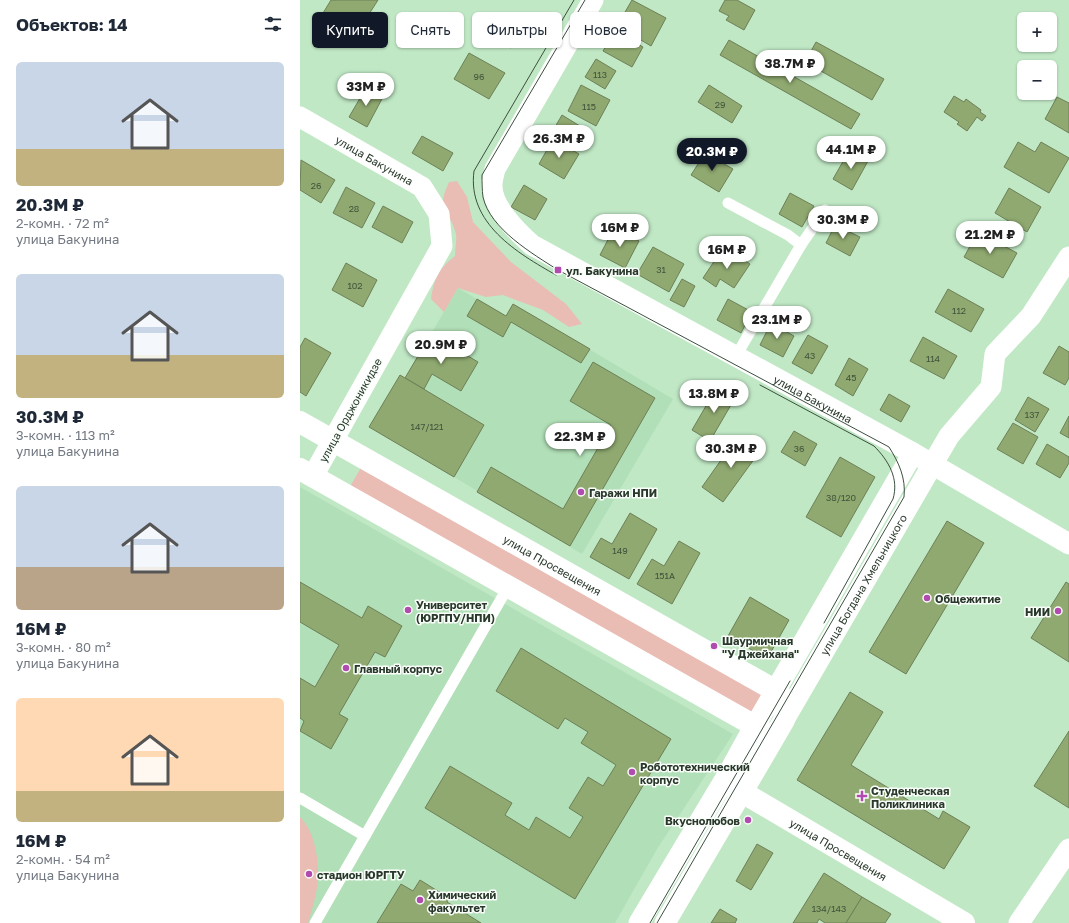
<!DOCTYPE html>
<html lang="ru">
<head>
<meta charset="utf-8">
<style>
	:root { --surface:#fff; --page:#f2f2f3; --text:#1f2937; --muted:#747a83; --accent:#111827 }
	body { margin:0; font-family:"Golos Text",sans-serif; background:var(--page); color:var(--text); height:100vh; display:flex; flex-direction:column; font-size:15px; white-space:nowrap }
	* { box-sizing:border-box; margin:0 }
	p { font-size:13px; color:var(--muted) }
	.icon { flex:none; width:22px; height:22px; fill:none; stroke:currentColor; stroke-width:2; stroke-linecap:round; stroke-linejoin:round }
	.map { position:relative; flex:1; overflow:hidden }
	.panel { display:flex; flex-direction:column; background:var(--surface); width:300px }
	.panel>* { flex:none }
	.hud { position:absolute; left:12px; top:12px; width:380px; height:36px; display:flex; gap:8px }
	.tools { position:absolute; left:717px; top:12px; display:grid; gap:8px }
	.tools a { display:grid; place-items:center; width:40px; height:40px; border-radius:6px; background:var(--surface); box-shadow:0 1px 3px #0004; font-size:20px }
	.price { position:absolute; translate:-50% -34px; padding:0 9px; border-radius:14px; background:#fff; color:#222; font-size:13px; line-height:26px; filter:drop-shadow(0 1px 2px #0008) }
	.price::after { content:''; position:absolute; left:50%; top:24px; width:12px; height:9px; margin-left:-6px; background:inherit; clip-path:polygon(0 0,100% 0,50% 100%) }
	.price.selected { background:var(--accent); color:#fff }
	ul { padding:0; list-style:none }
	li { display:grid; align-content:center; gap:8px; height:212px; padding:0 16px }
	li span { display:grid; place-items:center; height:124px; border-radius:6px; color:#555 }
	li>.icon { margin-inline-start:auto }
	span .icon { width:72px; height:72px; fill:#fffc; stroke-width:1 }
	li b { font-size:17px }
	h2 { display:flex; justify-content:space-between; align-items:center; height:48px; padding:0 16px; font-size:17px }
	.chip { padding:0 14px; border-radius:6px; background:var(--surface); box-shadow:0 1px 3px #0004; font-size:14px; line-height:36px }
	.chip.selected { background:var(--accent); color:#fff }
	main { display:flex; flex:1; min-height:0 }
	.map>svg:first-child { display:block }
</style>
</head>
<body>
<main>
<section class="panel">
<h2>Объектов: 14<svg class="icon" aria-label="filters" viewBox="0 0 24 24"><path d="M4 7h16M4 17h16"/><circle cx="9" cy="7" r="2"/><circle cx="15" cy="17" r="2"/></svg></h2>
<ul>
<li><span style="background:linear-gradient(#c9d6e8 70%,#c2b280 0)"><svg class="icon" aria-label="home" viewBox="0 0 24 24"><path d="M3 11l9-7 9 7M6 9v11h12V9"/></svg></span><div><b>20.3M ₽</b><p>2-комн. · 72 m²</p><p>улица Бакунина</p></div></li>
<li><span style="background:linear-gradient(#c9d6e8 65%,#c2b280 0)"><svg class="icon" aria-label="home" viewBox="0 0 24 24"><path d="M3 11l9-7 9 7M6 9v11h12V9"/></svg></span><div><b>30.3M ₽</b><p>3-комн. · 113 m²</p><p>улица Бакунина</p></div></li>
<li><span style="background:linear-gradient(#c9d6e8 65%,#b9a48a 0)"><svg class="icon" aria-label="home" viewBox="0 0 24 24"><path d="M3 11l9-7 9 7M6 9v11h12V9"/></svg></span><div><b>16M ₽</b><p>3-комн. · 80 m²</p><p>улица Бакунина</p></div></li>
<li><span style="background:linear-gradient(#ffd9b3 75%,#c2b280 0)"><svg class="icon" aria-label="home" viewBox="0 0 24 24"><path d="M3 11l9-7 9 7M6 9v11h12V9"/></svg></span><div><b>16M ₽</b><p>2-комн. · 54 m²</p><p>улица Бакунина</p></div></li>
</ul>
</section>
<div class="map">
<svg width="769" height="923" viewBox="0 0 769 923">
	<rect width="100%" height="100%" fill="#c0e8c5"/>
	<g fill="#b1dfb7">
		<path d="M158,288L206,316L213,304L373,399L282,554L154,477L184,425L105,378Z"/>
		<path d="M0,487L433,734L357,849L315,923H0Z"/>
	</g>
	<g fill="#e9bcb4">
		<path d="M157,181L167,197L173,222L211,262L266,304L282,324L269,327L243,310L203,295L186,297L158,288L144,312L131,299C134,279 139,268 155,256C155,249 157,240 156,234C149,207 135,213 149,182Z"/>
		<path d="M63,464L466,690L448,719L47,492Z"/>
		<path d="M0,817C17,833 21,871 16,893C14,903 11,913 8,923H0Z"/>
	</g>
	<g fill="#8fa970" stroke="#6e8058">
		<path d="M31,0H78L50,44L17,23Z"/>
		<path d="M332,0L366,18L351,46L317,26Z"/>
		<path d="M425,0H437L455,10L444,30L426,20L429,16L419,11Z"/>
		<path d="M197,14L222,28L211,48L186,34Z"/>
		<path d="M315,31L343,47L332,67L303,51Z"/>
		<path d="M429,40L560,114L551,129L420,55Z"/>
		<path d="M516,42L584,79L572,100L505,62Z"/>
		<path d="M169,53L205,73L189,99L154,79Z"/>
		<path d="M296,59L316,71L305,89L285,77Z"/>
		<path d="M281,85L310,100L296,126L268,111Z"/>
		<path d="M409,85L442,106L432,123L398,102Z"/>
		<path d="M66,88L83,97L67,127L49,117Z"/>
		<path d="M654,96L664,102L666,99L681,110L680,112L686,116L682,121L677,117L667,131L657,124L659,122L644,112Z"/>
		<path d="M757,97L769,103V133L745,119Z"/>
		<path d="M262,115L288,131L281,143L255,127Z"/>
		<path d="M122,136L153,153L143,171L112,153Z"/>
		<path d="M253,139L279,154L264,179L239,164Z"/>
		<path d="M718,142L735,152L741,142L769,158L749,193L704,167Z"/>
		<path d="M549,151L568,161L552,190L533,179Z"/>
		<path d="M405,153L433,169L419,192L391,175Z"/>
		<path d="M1,160L35,180L21,203L0,190Z"/>
		<path d="M224,185L247,199L235,220L211,207Z"/>
		<path d="M46,187L75,203L62,228L33,213Z"/>
		<path d="M709,188L741,207L727,232L695,213Z"/>
		<path d="M490,193L514,206L502,227L479,214Z"/>
		<path d="M83,206L113,222L102,243L72,227Z"/>
		<path d="M535,225L560,237L550,256L526,243Z"/>
		<path d="M314,228L339,241L325,268L300,255Z"/>
		<path d="M678,232L717,253L703,278L664,257Z"/>
		<path d="M353,247L384,264L369,292L337,274Z"/>
		<path d="M432,252L450,264L434,288L420,279L416,287L403,278L419,254L427,260Z"/>
		<path d="M46,263L77,280L63,307L32,290Z"/>
		<path d="M382,279L395,286L384,307L370,300Z"/>
		<path d="M648,289L684,309L671,332L635,312Z"/>
		<path d="M177,299L206,316L213,304L290,349L281,363L211,322L203,337L167,316Z"/>
		<path d="M428,299L452,312L441,333L417,320Z"/>
		<path d="M471,323L494,336L483,357L460,345Z"/>
		<path d="M131,334L178,362L161,391L132,374L124,389L105,378Z"/>
		<path d="M508,335L528,346L512,374L492,363Z"/>
		<path d="M623,337L657,356L644,379L610,361Z"/>
		<path d="M5,338L31,353L6,396L0,392V347Z"/>
		<path d="M759,346L769,352V378L765,385L743,373Z"/>
		<path d="M549,358L568,369L553,396L535,385Z"/>
		<path d="M293,362L355,398L270,546L177,492L191,467L263,509L311,425L270,401Z"/>
		<path d="M100,375L184,425L154,477L69,427Z"/>
		<path d="M417,387L435,398L410,441L392,430Z"/>
		<path d="M589,394L610,406L601,422L580,410Z"/>
		<path d="M728,397L749,409L735,432L715,420Z"/>
		<path d="M769,416V438L760,433Z"/>
		<path d="M713,423L738,437L723,464L697,449Z"/>
		<path d="M494,431L517,444L505,466L481,452Z"/>
		<path d="M438,436L460,451L423,502L402,487Z"/>
		<path d="M747,444L769,457V463L760,478L736,464Z"/>
		<path d="M540,457L575,477L541,537L506,517Z"/>
		<path d="M330,513L357,529L329,579L290,557L301,538L312,544Z"/>
		<path d="M647,521L684,543L606,674L569,652Z"/>
		<path d="M379,541L400,553L372,604L337,584L352,559L364,566Z"/>
		<path d="M0,582L62,618L68,606L102,626L85,657L75,652L39,714L48,719L31,749L0,731L4,721L0,718V678L15,687L39,645L0,622Z"/>
		<path d="M766,582L769,584V662L731,638Z"/>
		<path d="M450,597L489,620L467,659L428,636Z"/>
		<path d="M221,648L371,739L275,899L125,808L150,766L212,803L205,815L229,830L236,817L270,838L283,817L269,808L288,777L303,786L316,765L281,743L288,732L265,718L258,729L196,691Z"/>
		<path d="M550,692L583,712L551,765L639,819L643,811L670,827L644,869L497,780Z"/>
		<path d="M769,731V808L734,786Z"/>
		<path d="M457,844L473,853L451,890L436,881Z"/>
		<path d="M524,873L562,897L546,923H525L519,919L517,923H493Z"/>
		<path d="M120,880L149,898L147,902L181,923H77L101,884L113,891Z"/>
		<path d="M562,897L591,914L585,923H546Z"/>
		<path d="M420,909L437,919L435,923H411Z"/>
	</g>
	<g fill="none" stroke-linecap="round" stroke-linejoin="round">
		<g stroke="#fff" stroke-width="11">
			<path d="M428,203L488,235L501,245"/>
			<path d="M436,356L501,245L525,210"/>
			<path d="M0,798L65,836"/>
			<path d="M15,923L208,587"/>
		</g>
		<g stroke="#fff" stroke-width="21">
			<path id="s1" d="M293,0L195,169C194,174 192,179 192,185C191,206 217,232 232,245L613,453L769,544"/>
			<path id="s2" d="M0,117L122,187L139,214L142,246L13,476"/>
			<path id="s3" d="M484,720L649,436L691,387L695,354L731,316L769,257"/>
			<path d="M470,735L455,726L613,453"/>
			<path d="M339,923L434,764"/>
			<path d="M365,923L442,792L427,784"/>
			<path d="M719,923L769,849"/>
		</g>
		<g stroke="#fff" stroke-width="22">
			<path id="s4" d="M0,422L478,692L485,701L484,720L442,792"/>
			<path id="s5" d="M0,469L455,726L434,764L430,774L433,782L442,792L664,923"/>
		</g>
		<g stroke="#3c4f3f" stroke-width="1">
			<path d="M285,0L182,175C182,182 182,190 183,197C190,229 233,254 258,270L589,447C599,463 606,478 604,497L357,923"/>
			<path d="M256,275C217,253 167,223 174,171L274,0"/>
			<path d="M460,385L574,446C589,461 599,479 593,499L524,623"/>
			<path d="M350,923L490,681"/>
		</g>
	</g>
	<g fill="#b24baf" stroke="#fafefa" stroke-width="1.5">
		<rect x="254" y="266" width="8" height="8" rx="2"/>
		<circle cx="281" cy="492" r="4"/>
		<circle cx="627" cy="598" r="4"/>
		<circle cx="108" cy="610" r="4"/>
		<circle cx="758" cy="611" r="4"/>
		<circle cx="414" cy="646" r="4"/>
		<circle cx="46" cy="668" r="4"/>
		<circle cx="332" cy="772" r="4"/>
		<path d="M560 790h4v4h4v4h-4v4h-4v-4h-4v-4h4z"/>
		<circle cx="448" cy="820" r="4"/>
		<circle cx="9" cy="874" r="4"/>
		<circle cx="120" cy="900" r="4"/>
	</g>
	<g text-anchor="middle" dominant-baseline="central" stroke-width="3" stroke-linejoin="round" paint-order="stroke">
		<g font-size="9" fill="#42543c">
			<text x="300" y="74">113</text>
			<text x="179" y="76">96</text>
			<text x="420" y="104">29</text>
			<text x="289" y="106">115</text>
			<text x="16" y="185">26</text>
			<text x="54" y="208">28</text>
			<text x="361" y="269">31</text>
			<text x="55" y="285">102</text>
			<text x="659" y="310">112</text>
			<text x="510" y="355">43</text>
			<text x="633" y="358">114</text>
			<text x="551" y="377">45</text>
			<text x="732" y="414">137</text>
			<text x="127" y="426">147/121</text>
			<text x="499" y="448">36</text>
			<text x="541" y="497">38/120</text>
			<text x="320" y="550">149</text>
			<text x="365" y="575">151А</text>
			<text x="529" y="908">134/143</text>
		</g>
		<g font-size="11" fill="#29382b" stroke="#fafefa">
			<text stroke="none"><textPath href="#s2" startOffset="86">улица Бакунина</textPath></text>
			<text stroke="none"><textPath href="#s1" startOffset="606">улица Бакунина</textPath></text>
			<text transform="translate(50 410) rotate(-61)">улица Орджоникидзе</text>
			<text stroke="none"><textPath href="#s4" startOffset="290">улица Просвещения</textPath></text>
			<text stroke="none"><textPath href="#s3" startOffset="157">улица Богдана Хмельницкого</textPath></text>
			<text stroke="none"><textPath href="#s5" startOffset="711">улица Просвещения</textPath></text>
		</g>
		<g font-size="11" font-weight="bold" fill="#29382b" stroke="#fafefa" text-anchor="start">
			<text x="266" y="270">ул. Бакунина</text>
			<text x="289" y="492">Гаражи НПИ</text>
			<text x="635" y="598">Общежитие</text>
			<text x="116" y="604">Университет<tspan x="116" dy="13">(ЮРГПУ/НПИ)</tspan></text>
			<text x="750" y="611" text-anchor="end">НИИ</text>
			<text x="422" y="640">Шаурмичная<tspan x="422" dy="13">"У Джейхана"</tspan></text>
			<text x="54" y="668">Главный корпус</text>
			<text x="340" y="766">Робототехнический<tspan x="340" dy="13">корпус</tspan></text>
			<text x="571" y="790">Студенческая<tspan x="571" dy="13">Поликлиника</tspan></text>
			<text x="440" y="820" text-anchor="end">Вкуснолюбов</text>
			<text x="17" y="874">стадион ЮРГТУ</text>
			<text x="128" y="894">Химический<tspan x="128" dy="13">факультет</tspan></text>
		</g>
	</g>
</svg>
<div class="tools">
<a>+</a>
<a>−</a>
</div>
<b class="price" style="left:490px;top:84px">38.7M ₽</b>
<b class="price" style="left:66px;top:107px">33M ₽</b>
<b class="price" style="left:259px;top:159px">26.3M ₽</b>
<b class="price" style="left:551px;top:170px">44.1M ₽</b>
<b class="price selected" style="left:412px;top:172px">20.3M ₽</b>
<b class="price" style="left:543px;top:240px">30.3M ₽</b>
<b class="price" style="left:320px;top:248px">16M ₽</b>
<b class="price" style="left:690px;top:255px">21.2M ₽</b>
<b class="price" style="left:427px;top:270px">16M ₽</b>
<b class="price" style="left:477px;top:340px">23.1M ₽</b>
<b class="price" style="left:141px;top:365px">20.9M ₽</b>
<b class="price" style="left:414px;top:414px">13.8M ₽</b>
<b class="price" style="left:280px;top:457px">22.3M ₽</b>
<b class="price" style="left:431px;top:469px">30.3M ₽</b>
<div class="hud">
<a class="chip selected">Купить</a>
<a class="chip">Снять</a>
<a class="chip">Фильтры</a>
<a class="chip">Новое</a>
</div>
</div>
</main>
</body>
</html>
